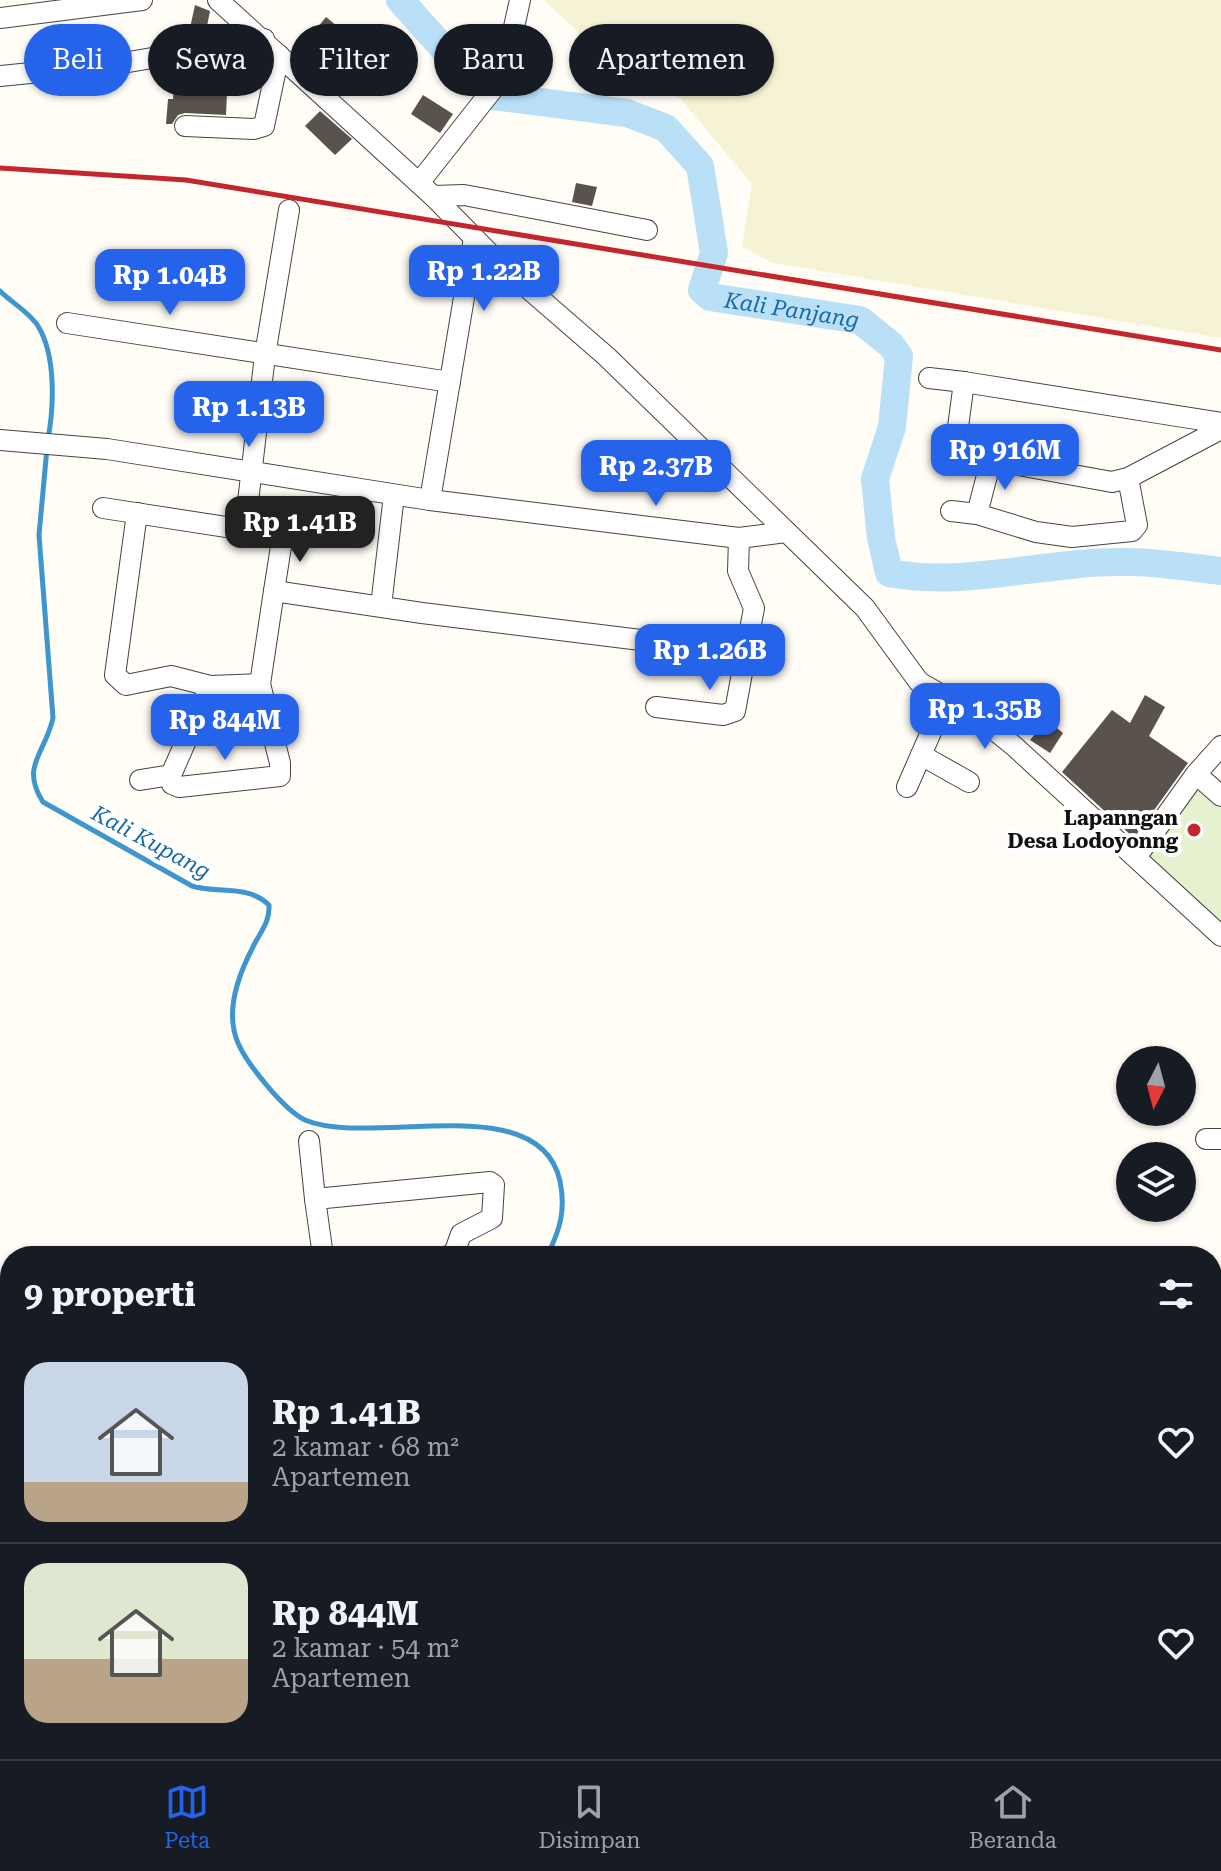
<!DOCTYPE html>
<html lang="id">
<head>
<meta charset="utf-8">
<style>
	:root { --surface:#171b24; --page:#20242c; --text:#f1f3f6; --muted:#9ea1a6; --line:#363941; --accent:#2563eb }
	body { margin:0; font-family:"Roboto Serif",serif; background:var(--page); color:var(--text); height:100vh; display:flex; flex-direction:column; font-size:30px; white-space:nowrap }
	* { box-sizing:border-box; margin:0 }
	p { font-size:26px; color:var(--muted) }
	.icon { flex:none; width:44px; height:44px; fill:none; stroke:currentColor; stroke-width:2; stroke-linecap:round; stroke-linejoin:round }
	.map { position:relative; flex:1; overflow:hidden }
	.side { position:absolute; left:0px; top:1246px; width:1222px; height:514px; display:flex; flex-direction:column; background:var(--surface); border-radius:32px 32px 0 0; box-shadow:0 2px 6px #0004 }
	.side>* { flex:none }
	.top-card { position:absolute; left:24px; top:24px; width:800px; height:72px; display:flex; gap:16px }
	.needle { width:52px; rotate:186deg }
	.buttons { position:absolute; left:1116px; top:1046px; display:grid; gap:16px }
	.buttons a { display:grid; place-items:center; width:80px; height:80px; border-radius:50%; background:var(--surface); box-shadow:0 2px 6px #0004; font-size:40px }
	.price { position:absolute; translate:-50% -68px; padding:0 18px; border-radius:16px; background:var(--accent); color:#fff; font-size:26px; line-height:52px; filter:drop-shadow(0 2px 4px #0008) }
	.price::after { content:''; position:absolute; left:50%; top:48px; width:24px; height:18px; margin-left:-12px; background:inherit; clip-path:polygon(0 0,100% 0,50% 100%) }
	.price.current { background:#222; color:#fff }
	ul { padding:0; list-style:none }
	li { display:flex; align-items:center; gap:24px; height:200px; padding:0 24px }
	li+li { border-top:2px solid var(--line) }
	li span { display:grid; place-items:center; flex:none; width:224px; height:160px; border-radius:24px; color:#555 }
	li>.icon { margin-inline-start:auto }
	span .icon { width:96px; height:96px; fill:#fffc; stroke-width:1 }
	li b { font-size:34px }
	h2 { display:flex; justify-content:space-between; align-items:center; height:96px; padding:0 24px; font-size:34px }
	.tag { padding:0 28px; border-radius:36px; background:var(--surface); box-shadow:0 2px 6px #0004; font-size:28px; line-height:72px }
	.tag.current { background:var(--accent); color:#fff }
	.tab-bar { display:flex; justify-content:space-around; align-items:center; height:112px; border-top:2px solid var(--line); background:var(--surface); font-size:22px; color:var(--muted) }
	.tab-bar a { display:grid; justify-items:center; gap:4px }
	.tab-bar .current { color:var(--accent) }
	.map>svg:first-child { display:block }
</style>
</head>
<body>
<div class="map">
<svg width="1221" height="1759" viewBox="0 0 1221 1759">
	<rect width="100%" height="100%" fill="#fffdf5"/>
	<path fill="#f6f3d4" d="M544,0H1221V338L772,263L742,246L752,184L680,98L628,79Z"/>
	<path fill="#e6f2cf" d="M1200,783L1221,804V922L1148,857Z"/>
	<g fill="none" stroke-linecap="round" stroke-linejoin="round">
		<g stroke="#3f96cf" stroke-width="5">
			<path d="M0,291C11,302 30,313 38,326C56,355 54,406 48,439"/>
			<path d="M47,448L39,535L53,718C45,754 20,766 43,802L192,886C220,894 247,884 269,905C270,924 259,933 252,949C238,976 225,1013 238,1043C247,1064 284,1110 305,1120C370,1148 539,1087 560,1181C566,1210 560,1230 547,1256"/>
			<path d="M628,1750L632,1759"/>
		</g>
		<path stroke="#b9e0f7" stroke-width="28" id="s1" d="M400,0L451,57L493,96L627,113L666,128L700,166L714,253L702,290L710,297L860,320L891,345L899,356L892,427L875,479L881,538L889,573C970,588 1048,560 1129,562C1159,562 1191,568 1221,571"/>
	</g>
	<g fill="#5a524d">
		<path d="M195,5L210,11L205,36L192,38L188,37Z"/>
		<path d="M326,17L353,39L339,56L326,45L313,60L300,49Z"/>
		<path d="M191,65L190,90L227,91L226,115L185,113L178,115L172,124H166L168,99H173L174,68Z"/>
		<path d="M423,95L453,114L440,133L411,114Z"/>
		<path d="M320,111L352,139L335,155L305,126Z"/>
		<path d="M576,183L597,187L592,206L572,202Z"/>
		<path d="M1145,695L1165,707L1149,736L1188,763L1134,838L1062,772L1112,710L1130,723Z"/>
		<path d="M1047,720L1063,733L1050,753L1030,740Z"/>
	</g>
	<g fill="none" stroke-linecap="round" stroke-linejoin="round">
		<defs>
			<g id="minor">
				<path d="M218,0L433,196L501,265L606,356L865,608L919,682L973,713L1014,746L1221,936"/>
				<path d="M0,18L142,0"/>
				<path d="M0,76L111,65L264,39"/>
				<path d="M185,126L254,129L264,126L279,55"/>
				<path d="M419,183L496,85L504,72L520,0"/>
				<path d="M433,196L464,195L647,230"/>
				<path d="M67,323L450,382"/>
				<path d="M929,378L964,382"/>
				<path d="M1221,423L964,382L956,442L959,451L969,456L1112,482L1128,478L1221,429"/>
				<path d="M0,440L107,449L430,500L739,538"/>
				<path d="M430,500L474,238"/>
				<path d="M103,508L278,535L282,540L274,591L422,613L746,653"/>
				<path d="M951,511L977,514L1036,532L1072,537L1132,531L1137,525L1128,478"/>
				<path d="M137,513L115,675L126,685L171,676L210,686L260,684L274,591"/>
				<path d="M977,514L991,460"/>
				<path d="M245,528L265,355L289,210"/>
				<path d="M381,606L394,495"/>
				<path d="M210,686L171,775L172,784L179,787L280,776V763L260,684"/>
				<path d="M656,707L723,715L735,711L754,608L738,571L739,538L786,532"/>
				<path d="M921,755L969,782"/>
				<path d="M1196,774L1221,796"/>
				<path d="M140,780L171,775"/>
				<path d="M907,787L946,698"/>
				<path d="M1137,856L1196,774L1221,746"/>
				<path d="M1206,1139H1221"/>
				<path d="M309,1141L315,1199"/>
				<path d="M323,1256L315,1199L490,1182L494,1185L492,1218L461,1234L455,1251L449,1256"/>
				<path d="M1212,1363H1221"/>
				<path d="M0,1395L10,1396"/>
				<path d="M295,1750L297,1759"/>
			</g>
		</defs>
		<use href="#minor" stroke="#444" stroke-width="22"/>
		<use href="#minor" stroke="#fff" stroke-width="20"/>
		<path stroke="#c4262e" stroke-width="5" d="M0,168L186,180L1221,350"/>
	</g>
	<circle fill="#c4262e" stroke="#fff" stroke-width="3" cx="1194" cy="830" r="8"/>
	<g text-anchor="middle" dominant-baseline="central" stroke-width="8" stroke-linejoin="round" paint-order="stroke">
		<g font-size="20" font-weight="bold" fill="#111" stroke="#fff" text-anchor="end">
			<text x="1178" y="818">Lapanngan<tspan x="1178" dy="23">Desa Lodoyonng</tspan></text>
		</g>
		<g font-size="22" font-style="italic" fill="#1768a6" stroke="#fff">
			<text stroke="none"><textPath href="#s1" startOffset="582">Kali Panjang</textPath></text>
			<text transform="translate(151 842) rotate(28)">Kali Kupang</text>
		</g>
	</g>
</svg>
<div class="buttons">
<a><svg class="needle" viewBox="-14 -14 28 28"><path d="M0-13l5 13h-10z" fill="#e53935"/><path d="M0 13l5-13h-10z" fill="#9ea1a6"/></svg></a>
<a><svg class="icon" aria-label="layers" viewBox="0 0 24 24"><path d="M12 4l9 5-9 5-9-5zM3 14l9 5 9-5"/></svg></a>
</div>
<b class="price" style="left:484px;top:313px">Rp 1.22B</b>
<b class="price" style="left:170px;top:317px">Rp 1.04B</b>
<b class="price" style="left:249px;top:449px">Rp 1.13B</b>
<b class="price" style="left:1005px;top:492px">Rp 916M</b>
<b class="price" style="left:656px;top:508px">Rp 2.37B</b>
<b class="price current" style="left:300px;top:564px">Rp 1.41B</b>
<b class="price" style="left:710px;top:692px">Rp 1.26B</b>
<b class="price" style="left:985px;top:751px">Rp 1.35B</b>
<b class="price" style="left:225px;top:762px">Rp 844M</b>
<div class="top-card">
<a class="tag current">Beli</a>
<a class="tag">Sewa</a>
<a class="tag">Filter</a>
<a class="tag">Baru</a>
<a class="tag">Apartemen</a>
</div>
<section class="side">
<h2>9 properti<svg class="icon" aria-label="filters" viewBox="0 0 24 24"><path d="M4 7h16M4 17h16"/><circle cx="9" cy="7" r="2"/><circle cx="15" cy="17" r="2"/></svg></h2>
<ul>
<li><span style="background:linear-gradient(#c9d6e8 75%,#b9a48a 0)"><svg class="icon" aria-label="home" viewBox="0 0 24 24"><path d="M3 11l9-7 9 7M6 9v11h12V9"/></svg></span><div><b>Rp 1.41B</b><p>2 kamar · 68 m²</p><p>Apartemen</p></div><svg class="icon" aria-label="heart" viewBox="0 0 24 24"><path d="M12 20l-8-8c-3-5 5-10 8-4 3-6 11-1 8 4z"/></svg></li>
<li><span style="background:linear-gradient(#dfe7d0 60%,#b9a48a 0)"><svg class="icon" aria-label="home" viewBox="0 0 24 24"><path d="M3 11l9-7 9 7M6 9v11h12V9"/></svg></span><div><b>Rp 844M</b><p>2 kamar · 54 m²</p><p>Apartemen</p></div><svg class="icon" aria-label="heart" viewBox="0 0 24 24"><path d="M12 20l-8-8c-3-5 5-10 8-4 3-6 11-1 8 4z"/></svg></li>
</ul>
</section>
</div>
<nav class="tab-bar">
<a class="current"><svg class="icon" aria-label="map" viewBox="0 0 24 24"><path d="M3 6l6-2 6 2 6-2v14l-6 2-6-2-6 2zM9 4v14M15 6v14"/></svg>Peta</a>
<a><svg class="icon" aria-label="saved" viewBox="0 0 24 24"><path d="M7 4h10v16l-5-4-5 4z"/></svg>Disimpan</a>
<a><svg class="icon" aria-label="home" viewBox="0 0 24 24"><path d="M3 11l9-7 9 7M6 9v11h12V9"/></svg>Beranda</a>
</nav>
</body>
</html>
